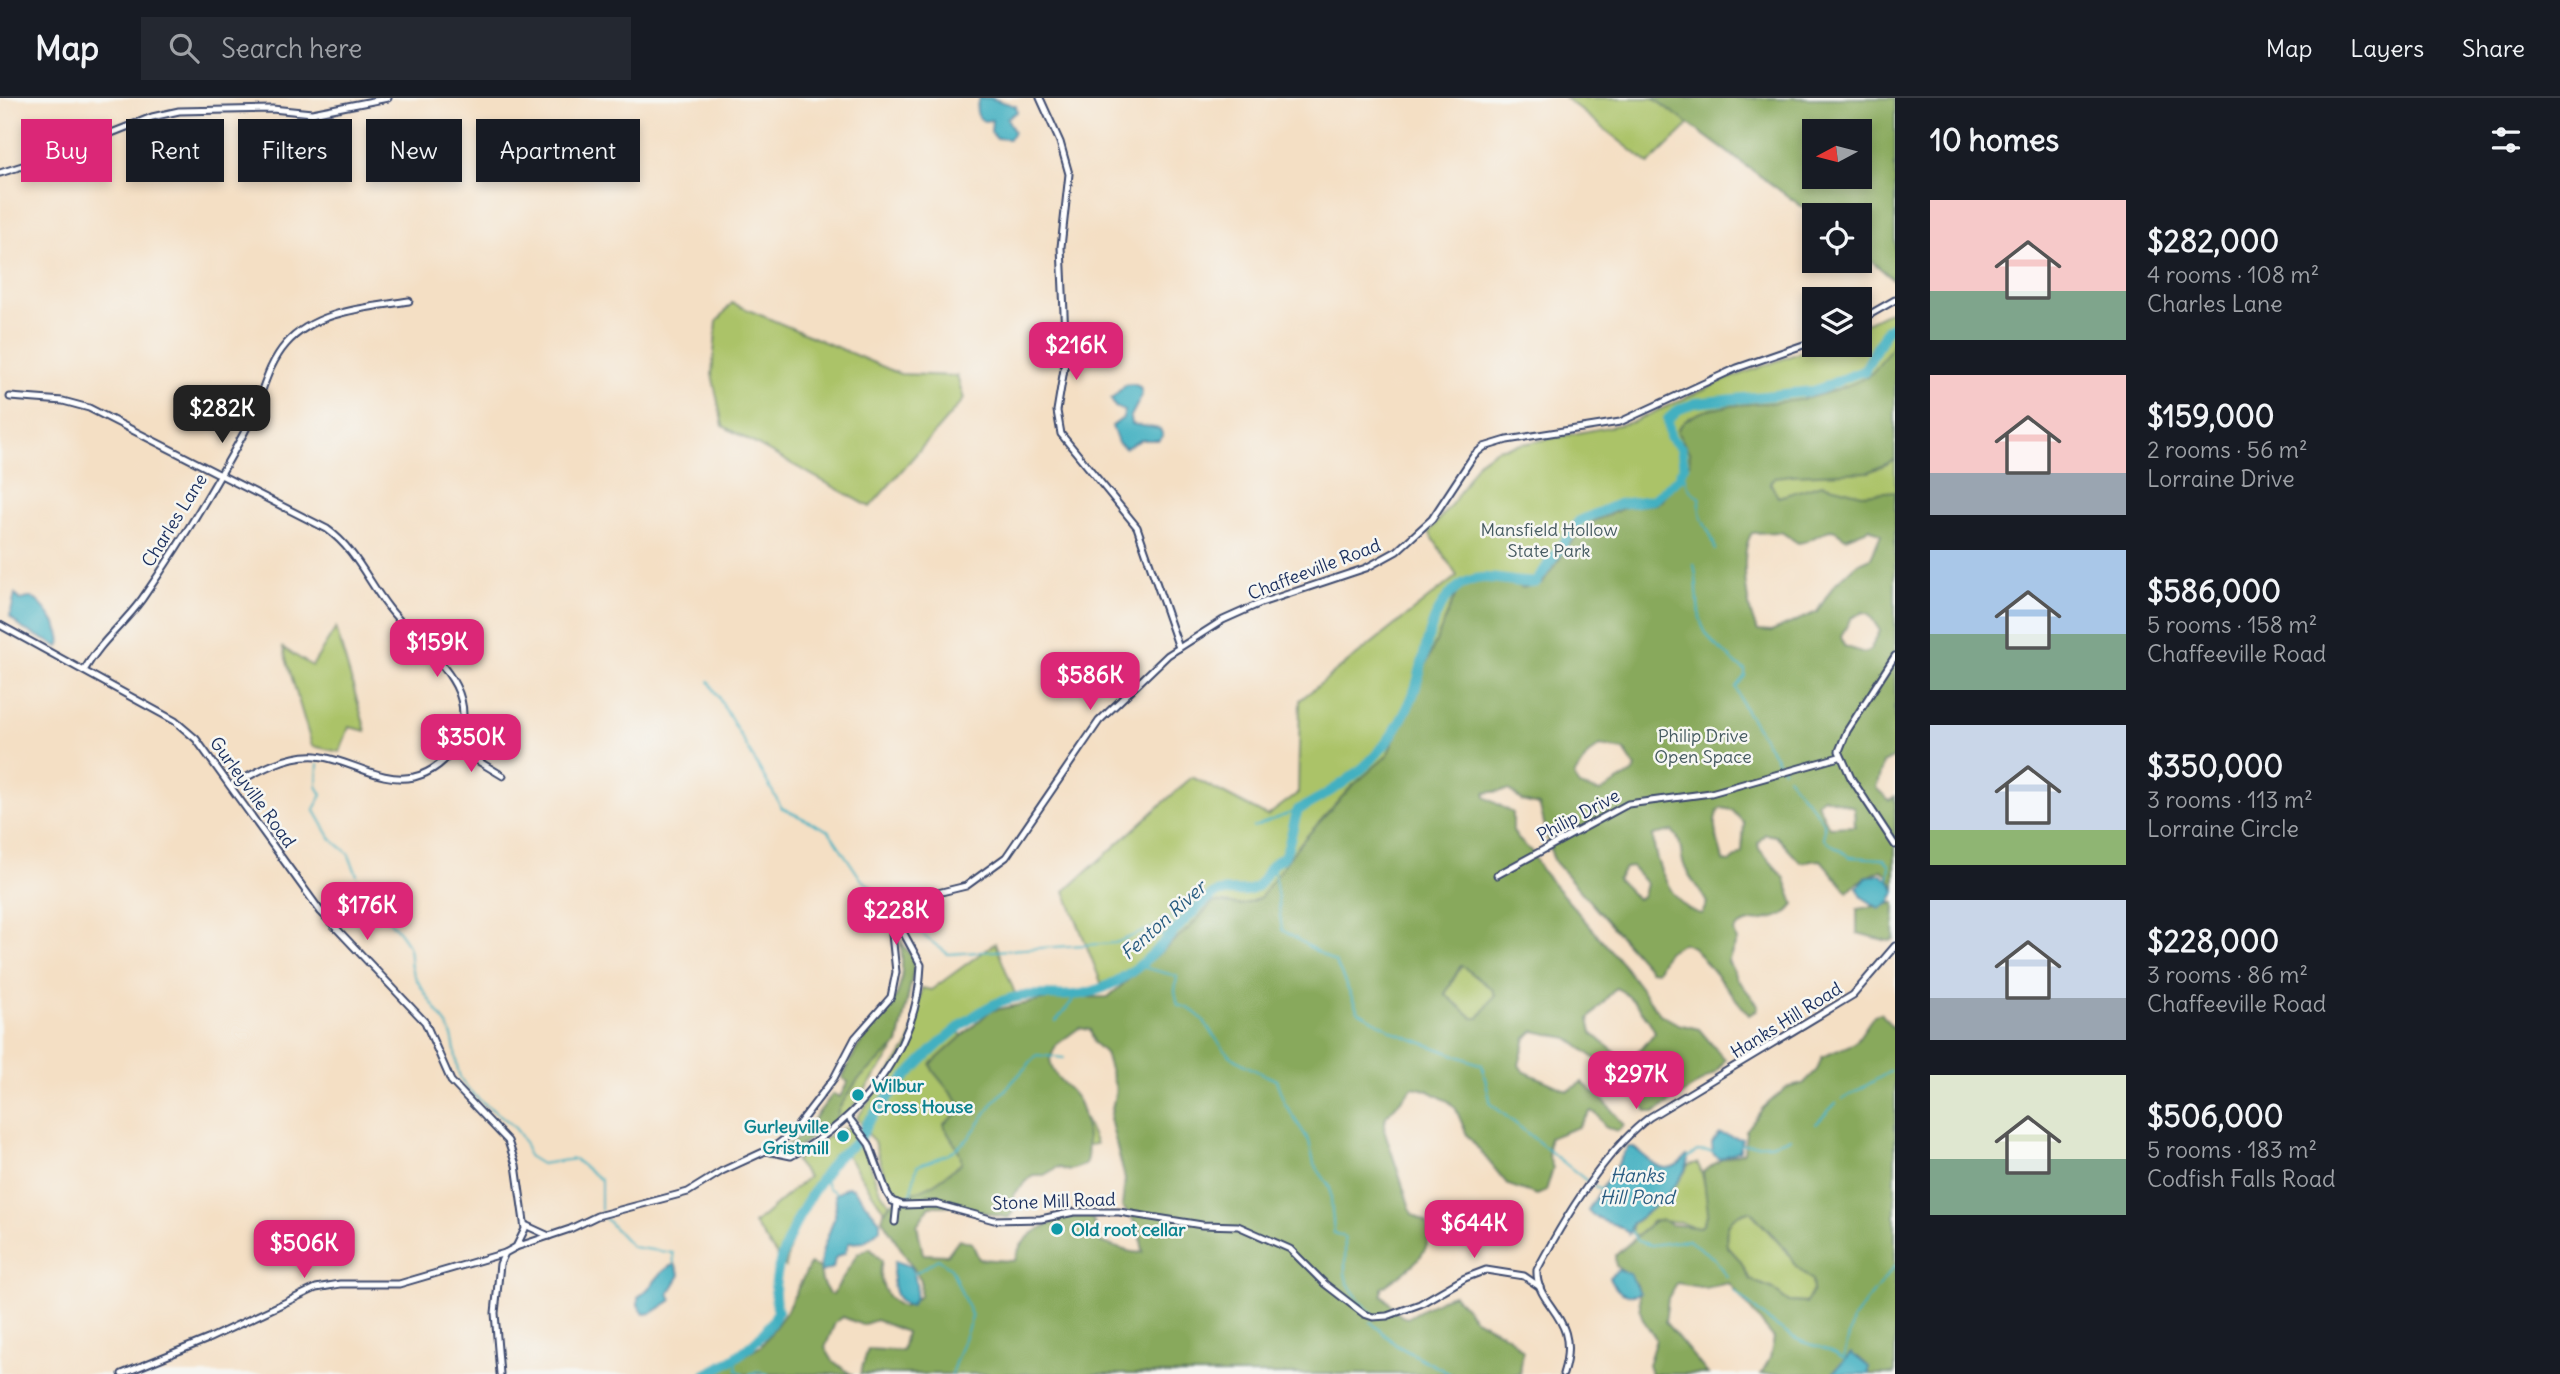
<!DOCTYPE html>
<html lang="en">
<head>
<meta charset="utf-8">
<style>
	:root { --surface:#171b24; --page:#242831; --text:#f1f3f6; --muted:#9ea1a6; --line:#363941; --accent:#db2777 }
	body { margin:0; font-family:Delius,sans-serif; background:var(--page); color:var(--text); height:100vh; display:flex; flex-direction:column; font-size:26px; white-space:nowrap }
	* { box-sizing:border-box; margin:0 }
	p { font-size:23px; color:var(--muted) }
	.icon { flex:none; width:38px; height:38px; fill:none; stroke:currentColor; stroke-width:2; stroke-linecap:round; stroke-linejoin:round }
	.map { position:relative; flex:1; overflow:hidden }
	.side { display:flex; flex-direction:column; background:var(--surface); width:665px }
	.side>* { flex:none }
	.guide { position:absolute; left:21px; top:21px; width:665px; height:63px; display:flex; gap:14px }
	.needle { width:46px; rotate:263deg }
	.buttons { position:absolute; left:1802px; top:21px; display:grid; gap:14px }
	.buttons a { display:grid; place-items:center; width:70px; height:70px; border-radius:0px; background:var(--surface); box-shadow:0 4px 10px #0003; font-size:35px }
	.price { position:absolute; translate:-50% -60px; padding:0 16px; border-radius:14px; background:var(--accent); color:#fff; font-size:23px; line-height:46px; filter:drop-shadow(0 2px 4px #0008) }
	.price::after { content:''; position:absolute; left:50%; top:42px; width:21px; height:16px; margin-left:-10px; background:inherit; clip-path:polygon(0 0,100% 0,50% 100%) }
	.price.selected { background:#222; color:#fff }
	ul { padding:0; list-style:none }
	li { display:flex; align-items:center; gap:21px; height:175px; padding:0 35px }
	li span { display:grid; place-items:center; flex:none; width:196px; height:140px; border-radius:0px; color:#555 }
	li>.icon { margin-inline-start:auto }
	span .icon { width:84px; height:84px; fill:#fffc; stroke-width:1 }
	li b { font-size:30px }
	h2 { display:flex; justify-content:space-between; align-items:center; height:84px; padding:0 35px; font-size:30px }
	.tag { padding:0 24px; border-radius:0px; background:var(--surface); box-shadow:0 4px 10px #0003; font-size:24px; line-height:63px }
	.tag.selected { background:var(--accent); color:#fff }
	header { display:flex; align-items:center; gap:42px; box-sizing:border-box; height:98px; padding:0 35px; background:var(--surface); border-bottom:2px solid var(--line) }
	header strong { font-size:33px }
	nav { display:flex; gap:38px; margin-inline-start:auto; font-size:24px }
	.search { width:490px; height:63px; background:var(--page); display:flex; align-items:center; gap:18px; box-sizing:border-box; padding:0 24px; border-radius:0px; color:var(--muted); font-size:26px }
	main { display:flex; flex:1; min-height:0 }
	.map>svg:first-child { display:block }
</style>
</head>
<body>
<header>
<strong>Map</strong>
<div class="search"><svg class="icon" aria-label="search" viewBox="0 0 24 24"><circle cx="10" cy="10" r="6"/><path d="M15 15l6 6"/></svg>Search here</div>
<nav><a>Map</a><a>Layers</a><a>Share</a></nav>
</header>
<main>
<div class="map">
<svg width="1895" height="1276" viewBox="0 0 1895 1276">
	<rect width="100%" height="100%" fill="#f6f6f2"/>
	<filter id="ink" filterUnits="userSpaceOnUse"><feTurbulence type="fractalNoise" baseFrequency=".0143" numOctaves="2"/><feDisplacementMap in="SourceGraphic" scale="14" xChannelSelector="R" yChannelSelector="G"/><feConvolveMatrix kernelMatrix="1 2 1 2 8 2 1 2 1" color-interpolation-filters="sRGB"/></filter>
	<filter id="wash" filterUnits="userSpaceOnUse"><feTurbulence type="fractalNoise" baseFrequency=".00686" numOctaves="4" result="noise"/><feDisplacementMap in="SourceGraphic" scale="28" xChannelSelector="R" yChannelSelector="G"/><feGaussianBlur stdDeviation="1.57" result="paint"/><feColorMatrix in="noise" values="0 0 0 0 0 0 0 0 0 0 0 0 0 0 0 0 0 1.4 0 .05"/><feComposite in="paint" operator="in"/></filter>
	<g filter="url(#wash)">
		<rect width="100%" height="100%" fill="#f4dfc4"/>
		<g fill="#abc368" stroke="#637963" stroke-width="2">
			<path d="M1565,0H1716L1649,66Z"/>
			<path d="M732,205L900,276L957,278L964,301L870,409L723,328L712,276L717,224Z"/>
			<path d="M1895,211V419L1719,425L1185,880L1102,887L1065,793L1192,679L1267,718L1298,695L1300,602L1457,478L1429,434L1454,403L1478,364L1497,351L1633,324L1720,284L1820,247H1860V228Z"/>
			<path d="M336,530L366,633L349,629L340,654L312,648L283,550L312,568Z"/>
			<path d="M901,844L912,859L914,870L898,946L849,1014L819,1032L796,1051L778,1059L766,1061L800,1039L833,996L840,999L848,984L842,980C848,969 853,956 860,946C891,901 907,906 901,844Z"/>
			<path d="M995,845L1016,898L986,911L958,934L1029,986L1084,1019L1096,1046L1052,1053L975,1113L944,1101L904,1100L895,1096L887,1086L874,1044L857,1020L910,945L922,890L931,892Z"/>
			<path d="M1462,867L1492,891L1495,897L1479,920H1473L1445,896Z"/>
			<path d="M844,1030L851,1031C873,1052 869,1089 893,1108L885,1114L846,1056C809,1079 794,1128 785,1169L754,1126L808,1079L795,1063L822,1041Z"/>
			<path d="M1697,1065C1704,1073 1704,1097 1714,1112L1701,1132L1680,1124L1653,1123L1637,1138L1632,1135V1126C1649,1114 1681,1087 1688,1067Z"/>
			<path d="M1750,1113L1812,1182L1813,1193L1806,1205L1789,1204L1771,1190L1750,1182L1740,1162L1727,1148C1724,1127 1730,1116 1750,1113Z"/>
		</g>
		<g fill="#88a95c" stroke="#526c5d" stroke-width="2" fill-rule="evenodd">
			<path d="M1653,0H1895V183L1860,153V117L1815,118ZM1860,33V79H1815V33Z"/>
			<path d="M1895,243V362L1869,374L1793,377L1775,379L1770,384L1778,399L1822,386L1862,396L1895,393V659L1883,665L1876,690L1889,702L1895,698V792L1887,776L1881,772L1858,784L1848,794L1821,762L1800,764L1776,738L1765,736L1758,745L1759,751L1784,779L1794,806C1782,829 1747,816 1734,833L1737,843L1728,863L1736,879L1758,907L1757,912L1749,917L1693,849L1683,845L1667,854L1657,873L1650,872L1555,764C1546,745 1546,727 1539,707L1522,703L1509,692L1485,695V699L1513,715V733L1517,740L1531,753L1542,773L1620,863L1660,916L1678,926L1699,931L1725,962L1716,974L1654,1015L1647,1013L1634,995L1601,965L1568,940L1534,933L1526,940L1519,967L1523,973L1568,993L1582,984L1606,1005L1624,1027L1618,1033L1605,1029L1597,1016L1591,1013L1578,1029L1549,1040L1548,1057L1553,1070L1546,1093L1537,1097L1508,1087L1467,1037L1455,1009L1448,1003L1427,992L1413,989L1386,1018L1384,1031L1412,1116L1427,1125C1437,1156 1404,1173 1382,1190V1197L1401,1218L1407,1220L1441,1201L1454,1197L1475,1221L1508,1238L1523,1253L1520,1276H860L868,1251L902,1253L906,1234L876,1222L862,1227L843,1219L835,1225L825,1250L833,1263L851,1276H712L761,1248L786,1214L810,1166L820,1170L822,1184L829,1196H833L858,1155L870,1150L882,1163C877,1181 885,1204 904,1209L920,1198L921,1182L882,1121C888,1096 912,1098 929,1088C940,1082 951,1073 961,1065C963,1051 947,1040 944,1026L960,1013V1006L933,973L931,966L990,913L1053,900L1108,899L1190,829L1213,804L1241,807L1260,800L1297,749L1350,690L1387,658L1456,496C1467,483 1485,475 1503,479C1509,481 1516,487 1523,490L1542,485L1573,442L1594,423L1626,409L1656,406L1662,402L1690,364L1689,354L1677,334C1690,300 1773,308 1803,301C1819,298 1856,286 1869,277C1880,270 1887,253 1895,243ZM1870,430L1881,436L1871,460L1855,467L1834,487L1817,514L1771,534L1758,533C1746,514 1739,453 1752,435L1781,434L1798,445C1812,444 1821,433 1831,432C1837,432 1841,438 1846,440ZM1863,514L1869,516L1880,533L1870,552L1864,555L1844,548L1841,538L1851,520ZM1600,648L1624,652L1636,670L1632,675L1600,694L1579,688L1574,678L1588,657ZM1823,699L1854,709L1855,728L1829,729L1817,705ZM1721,710L1732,712L1744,725L1742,754L1730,764L1723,763C1721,747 1707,725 1721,710ZM1672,733C1682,741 1680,753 1683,764C1688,780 1700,791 1707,805L1702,816C1673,811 1654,765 1653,737ZM1632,769L1646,785L1643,798L1637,801L1617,781L1625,770ZM1461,867L1492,891L1495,897L1479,920H1473L1445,896ZM1615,890C1628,893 1650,922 1655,934L1644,948L1625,963L1592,935L1589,921ZM1079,930L1090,932L1094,945L1105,955L1116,991L1110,1021L1125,1081L1122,1108L1139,1130L1143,1154C1132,1157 1110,1147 1099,1143L1093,1121L1089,1117C1060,1119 1022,1131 1015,1162L1012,1163L979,1161L972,1145L959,1141L947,1157L923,1156L917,1127L930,1108H956L1008,1120L1013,1114L1014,1096L1033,1077H1044L1058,1069L1068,1073L1085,1067C1091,1054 1085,1014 1078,1002C1069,987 1052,981 1050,961L1056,947Z"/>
			<path d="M1895,805L1894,842L1888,843L1857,835V811Z"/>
			<path d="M901,844L912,859L914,870L898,946L858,982L839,1010L836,1022L789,1055L766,1061L800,1039L833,996L840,999L848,984L842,980C848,969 853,956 860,946C891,901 907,906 901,844Z"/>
			<path d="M1881,915L1895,933V1276H1869L1866,1266L1858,1259L1838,1268L1832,1276H1761L1770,1260L1774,1240L1729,1185L1705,1190L1677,1185L1668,1200L1665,1224L1708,1276H1651L1648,1267L1656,1241C1652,1233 1642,1224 1641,1215C1636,1181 1644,1191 1616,1168L1615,1158L1653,1124L1663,1122L1672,1127C1682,1126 1694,1131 1702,1128L1708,1115L1703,1074L1722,1061L1744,1054L1746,1033L1763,1010L1786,990L1803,986L1817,972L1822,959L1855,945L1874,917ZM1750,1113L1787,1152L1795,1167L1812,1182L1813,1192L1806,1205L1789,1204L1771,1190L1750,1182L1740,1162L1727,1148C1724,1127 1730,1117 1750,1113Z"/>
		</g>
		<g fill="#43b0c1" stroke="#2f7090" stroke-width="2">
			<path d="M980,0H990L1016,8L1017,14L1007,20L1014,34L1009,41L996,40L991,34L992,22L984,23C975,19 975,8 980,0Z"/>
			<path d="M1133,286L1140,289L1142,297L1130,320L1131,326L1160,331L1163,338L1159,342H1141L1125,350L1118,345L1112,328L1123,320L1125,313L1115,309L1111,301L1125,287Z"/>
			<path d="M15,496L20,502C22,502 30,499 31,500C41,501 67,537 59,549L23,531L10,519Z"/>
			<path d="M1881,776L1892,785L1895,794L1890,805L1879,810L1862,799L1857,789L1866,780Z"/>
			<path d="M1720,1036L1742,1041L1740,1052L1720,1061L1713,1056L1712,1045Z"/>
			<path d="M1628,1049H1633C1653,1064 1665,1083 1687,1058L1688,1060C1687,1083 1651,1113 1632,1125L1629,1136C1618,1122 1600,1128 1588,1112Z"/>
			<path d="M847,1089L853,1090L880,1123V1131L864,1144L849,1145L845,1155L835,1160L833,1170L821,1174C816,1149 841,1124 835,1097Z"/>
			<path d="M895,1163L910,1168C917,1180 920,1197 910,1208C891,1204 891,1179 895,1163Z"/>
			<path d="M675,1166L680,1177L669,1195L672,1202L652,1215L644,1216L638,1207V1199C653,1191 658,1172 675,1166Z"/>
			<path d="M1618,1172L1630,1176L1640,1195C1625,1202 1615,1192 1609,1179Z"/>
			<path d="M1851,1255L1869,1269V1276H1832Z"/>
		</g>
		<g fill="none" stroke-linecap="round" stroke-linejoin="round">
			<g stroke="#43b0c1" stroke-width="2">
				<path d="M1684,368C1683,384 1688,391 1700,400C1696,426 1713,430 1715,452"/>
				<path d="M1694,466C1702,504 1689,529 1725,555C1734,561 1733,566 1745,572V578L1736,589L1743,608L1783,671"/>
				<path d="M709,583L782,710L829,733L861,781L898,808"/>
				<path d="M318,666L317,688L322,697L314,711L331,741L348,755L357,777"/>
				<path d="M1788,679L1824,724V741L1850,759L1884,761L1890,768L1888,782"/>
				<path d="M1253,729L1298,712"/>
				<path d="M1273,765L1282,832L1336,865L1358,913L1396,935L1482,967L1491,1006L1587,1083"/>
				<path d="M358,781C367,805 403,831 409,851C411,858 409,865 412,872C421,894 438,911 449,931C457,945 454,964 460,979C477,1013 523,1017 528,1058L541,1066L574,1061L601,1082V1112"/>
				<path d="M902,812L912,829L948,856L1115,845L1165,825L1190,807L1196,810"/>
				<path d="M1152,832L1169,840"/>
				<path d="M1142,869L1177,878L1175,893L1178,907C1208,913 1211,943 1232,959C1246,969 1261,975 1276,982L1285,1006L1309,1043L1314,1066L1330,1089L1334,1135L1344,1139C1346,1152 1345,1161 1345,1173C1345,1189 1362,1203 1371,1215"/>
				<path d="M1056,923L1079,895"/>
				<path d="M1843,1001L1891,973"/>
				<path d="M1816,1026L1836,1005"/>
				<path d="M1741,1047L1770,1046L1791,1040"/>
				<path d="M1687,1061L1697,1053L1713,1054"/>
				<path d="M824,1079L828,1090L837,1095"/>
				<path d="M1594,1088L1601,1092"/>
				<path d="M909,1102L917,1068L949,1056L968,1041L994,1004L1037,957L1064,960"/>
				<path d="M604,1119L632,1149L673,1155L674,1166"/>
				<path d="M1631,1133L1637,1143L1651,1147L1688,1142L1715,1161L1727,1179"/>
				<path d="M914,1176L938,1161L951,1170L972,1219L951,1276"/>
				<path d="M1734,1193C1755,1211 1777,1233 1803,1244C1820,1250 1827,1250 1844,1261"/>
				<path d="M1371,1224L1396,1247L1450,1276"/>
				<path d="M1844,1259L1853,1221L1895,1167"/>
				<path d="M743,1276L737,1272L736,1260L753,1243"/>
				<path d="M750,1276L758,1273L768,1276"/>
			</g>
			<path stroke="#43b0c1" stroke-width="10" d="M706,1276C733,1264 766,1240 778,1213C763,1173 809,1096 833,1064C840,1054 854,1049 861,1039C864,1035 864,1030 867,1025C896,987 945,935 985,911C1028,886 1056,905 1094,893C1146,877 1171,830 1211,798C1225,787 1248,801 1260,785C1265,780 1267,773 1272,767C1275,763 1281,762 1284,758C1290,749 1293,724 1298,712C1352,683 1385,660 1411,602C1426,568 1425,513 1458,489C1484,470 1508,487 1536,484L1579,423L1618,406L1653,402L1678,380L1684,368L1681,350L1670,339L1668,321L1678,312L1695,305L1813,293C1831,288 1845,278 1864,273L1887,231L1895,227"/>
		</g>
	</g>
	<g filter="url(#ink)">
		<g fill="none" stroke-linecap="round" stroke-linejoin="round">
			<defs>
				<g id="minor">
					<path d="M1040,0L1060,44L1069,76L1061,149L1066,259L1057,313L1061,336L1137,429L1179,550"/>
					<path d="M0,75L48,60L152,19L179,13L272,11L312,15L388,0"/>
					<path d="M1860,222L1895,202"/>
					<path d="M10,299L63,303L89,310L327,431C356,452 367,482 389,510C420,551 486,587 455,647C448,662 431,675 414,679C380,686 349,661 316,658C287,656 256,674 231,688"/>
					<path d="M0,527L175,623L196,641L321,814L425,924L451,983L508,1043L516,1067L525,1131L516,1149L505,1155L500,1166L495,1215L500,1276"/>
					<path d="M1895,558L1847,633L1839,653L1851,680L1895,747"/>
					<path d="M85,571C100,544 124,526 142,501C179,448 214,390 245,333C261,306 264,271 286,246C316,212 367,210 409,203"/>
					<path d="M455,649L503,678"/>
					<path d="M1497,777L1628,706L1711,695L1839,659"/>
					<path d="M849,1020L869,1046L887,1095L892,1103L903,1107L936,1106L994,1122L1041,1121L1074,1114H1119L1202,1127L1238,1128L1290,1151L1325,1186L1364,1216L1373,1219L1387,1218L1420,1206L1465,1180L1486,1172L1524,1178L1540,1189"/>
					<path d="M767,1053L791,1058C862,1021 918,949 921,867L896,821"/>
					<path d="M895,1124L897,1105"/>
					<path d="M525,1127L549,1138"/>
					<path d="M516,1149L570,1131L597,1118L688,1094L722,1073L774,1049L792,1035L834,980L855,940L891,899L896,874L892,836L901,810L917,800L966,788L1006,759L1099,623L1168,557L1223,522L1261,505L1366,470L1397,453L1432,421L1474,357L1484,349L1507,342L1620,324L1737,270L1815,243"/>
					<path d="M122,1276L208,1241L316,1190L340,1186H399L505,1155"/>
					<path d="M1563,1276C1582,1217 1535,1210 1537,1172C1564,1121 1604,1053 1650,1019L1853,897L1895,848"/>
				</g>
			</defs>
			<use href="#minor" stroke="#3c496d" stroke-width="9"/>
			<use href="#minor" stroke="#fff" stroke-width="5"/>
		</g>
	</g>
	<g fill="#0f9aa8" stroke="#f6f6f2" stroke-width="2.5">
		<circle cx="858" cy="997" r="7"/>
		<circle cx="843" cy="1038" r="7"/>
		<circle cx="1057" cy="1131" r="7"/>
	</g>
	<g text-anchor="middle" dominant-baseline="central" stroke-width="5" stroke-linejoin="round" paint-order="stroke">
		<g font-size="18" fill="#1b2f5e" stroke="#f6f6f2">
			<text transform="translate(174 422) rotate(-58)">Charles Lane</text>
			<text transform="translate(1314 471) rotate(-21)">Chaffeeville Road</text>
			<text transform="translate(253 694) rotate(54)">Gurleyville Road</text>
			<text transform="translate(1578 717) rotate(-28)">Philip Drive</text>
			<text transform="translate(1786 922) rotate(-32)">Hanks Hill Road</text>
			<text transform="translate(1054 1103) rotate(-2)">Stone Mill Road</text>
		</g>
		<g font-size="18" fill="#465b61" stroke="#f6f6f2">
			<text x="1549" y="431">Mansfield Hollow<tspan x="1549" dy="21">State Park</tspan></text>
			<text x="1703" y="637">Philip Drive<tspan x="1703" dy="21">Open Space</tspan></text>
		</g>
		<g font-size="18" font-weight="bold" fill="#0d838f" stroke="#f6f6f2" text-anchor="start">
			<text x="872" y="987">Wilbur<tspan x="872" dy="21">Cross House</tspan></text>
			<text x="829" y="1028" text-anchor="end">Gurleyville<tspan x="829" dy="21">Gristmill</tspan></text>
			<text x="1071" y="1131">Old root cellar</text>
		</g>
		<g font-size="19" font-style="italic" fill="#295c81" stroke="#f6f6f2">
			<text transform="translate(1163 822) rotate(-42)">Fenton River</text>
			<text x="1637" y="1077">Hanks<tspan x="1637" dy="22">Hill Pond</tspan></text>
		</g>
	</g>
</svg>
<div class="buttons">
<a><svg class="needle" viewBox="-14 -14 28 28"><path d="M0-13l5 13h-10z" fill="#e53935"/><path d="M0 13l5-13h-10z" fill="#9ea1a6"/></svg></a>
<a><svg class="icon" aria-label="locate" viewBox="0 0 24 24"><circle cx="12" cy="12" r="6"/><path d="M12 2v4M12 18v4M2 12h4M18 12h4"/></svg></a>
<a><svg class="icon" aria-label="layers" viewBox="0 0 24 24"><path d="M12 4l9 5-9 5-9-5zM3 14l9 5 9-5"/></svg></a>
</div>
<b class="price" style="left:1076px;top:284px">$216K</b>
<b class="price selected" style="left:222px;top:347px">$282K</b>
<b class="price" style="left:437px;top:581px">$159K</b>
<b class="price" style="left:1090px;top:614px">$586K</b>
<b class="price" style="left:471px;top:676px">$350K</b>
<b class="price" style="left:367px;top:844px">$176K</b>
<b class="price" style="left:896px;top:849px">$228K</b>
<b class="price" style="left:1636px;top:1013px">$297K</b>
<b class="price" style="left:1474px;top:1162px">$644K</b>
<b class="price" style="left:304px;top:1182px">$506K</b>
<div class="guide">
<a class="tag selected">Buy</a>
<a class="tag">Rent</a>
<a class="tag">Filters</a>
<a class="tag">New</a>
<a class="tag">Apartment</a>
</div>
</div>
<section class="side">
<h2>10 homes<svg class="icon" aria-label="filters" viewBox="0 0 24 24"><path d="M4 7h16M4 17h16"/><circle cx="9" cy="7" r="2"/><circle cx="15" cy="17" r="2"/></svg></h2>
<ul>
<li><span style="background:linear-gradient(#f6c9c9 65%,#7fa58c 0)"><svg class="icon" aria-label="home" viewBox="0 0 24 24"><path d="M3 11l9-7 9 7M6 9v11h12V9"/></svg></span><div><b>$282,000</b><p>4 rooms · 108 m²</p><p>Charles Lane</p></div></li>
<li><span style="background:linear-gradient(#f6c9c9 70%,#9aa5b1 0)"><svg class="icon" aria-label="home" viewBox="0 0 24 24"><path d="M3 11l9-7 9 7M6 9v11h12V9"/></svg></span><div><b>$159,000</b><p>2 rooms · 56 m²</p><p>Lorraine Drive</p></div></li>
<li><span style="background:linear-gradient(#a9c7e8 60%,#7fa58c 0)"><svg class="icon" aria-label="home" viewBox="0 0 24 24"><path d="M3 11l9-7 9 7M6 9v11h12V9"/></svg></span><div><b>$586,000</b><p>5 rooms · 158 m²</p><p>Chaffeeville Road</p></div></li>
<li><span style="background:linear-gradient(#c9d6e8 75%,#8fb573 0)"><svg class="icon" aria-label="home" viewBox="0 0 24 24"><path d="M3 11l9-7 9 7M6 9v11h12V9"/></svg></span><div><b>$350,000</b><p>3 rooms · 113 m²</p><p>Lorraine Circle</p></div></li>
<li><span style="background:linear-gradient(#c9d6e8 70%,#9aa5b1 0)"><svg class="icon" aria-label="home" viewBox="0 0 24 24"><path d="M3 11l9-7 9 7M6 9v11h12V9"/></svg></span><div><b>$228,000</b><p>3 rooms · 86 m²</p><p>Chaffeeville Road</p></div></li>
<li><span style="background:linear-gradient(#dfe7d0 60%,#7fa58c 0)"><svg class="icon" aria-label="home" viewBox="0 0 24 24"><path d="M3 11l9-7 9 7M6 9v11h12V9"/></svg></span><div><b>$506,000</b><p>5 rooms · 183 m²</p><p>Codfish Falls Road</p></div></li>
</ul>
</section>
</main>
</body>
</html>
